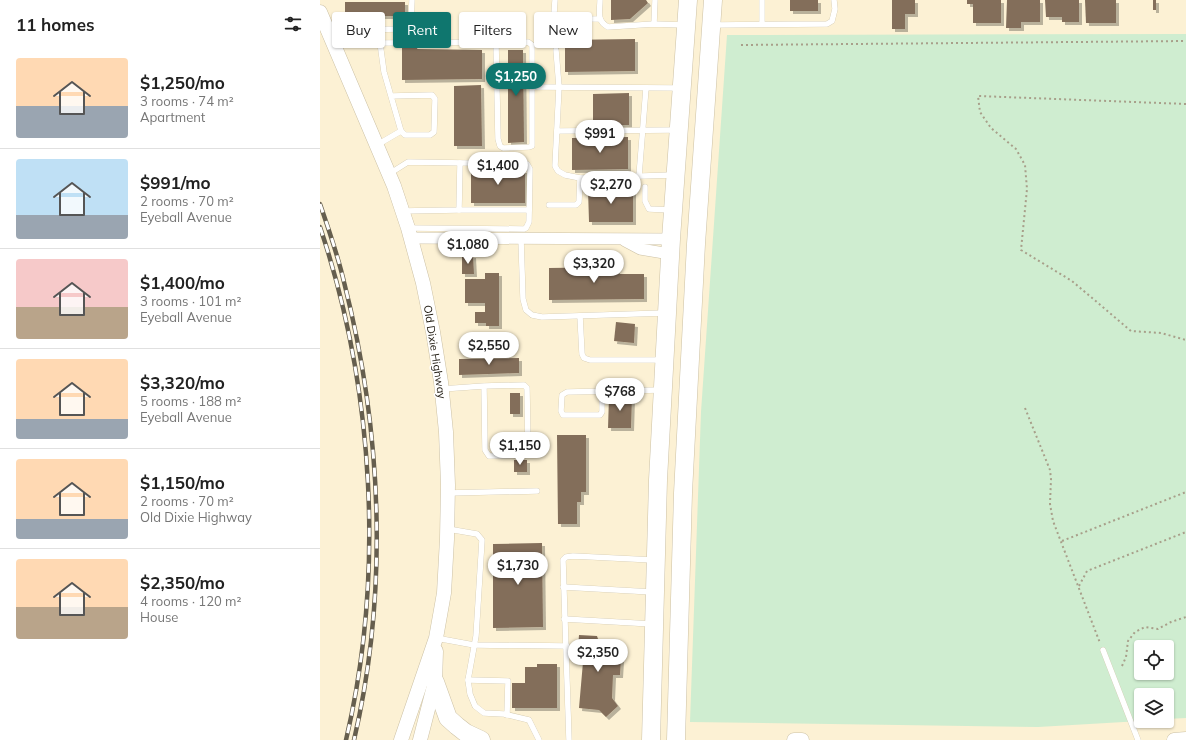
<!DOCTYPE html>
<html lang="en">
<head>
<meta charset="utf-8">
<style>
	:root { --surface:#fff; --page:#f2f2f2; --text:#222; --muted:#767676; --line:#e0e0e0; --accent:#0f766e }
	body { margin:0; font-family:Mulish,sans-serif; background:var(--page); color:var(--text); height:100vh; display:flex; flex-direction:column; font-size:15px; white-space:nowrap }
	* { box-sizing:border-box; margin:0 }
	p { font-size:13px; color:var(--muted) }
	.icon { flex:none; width:22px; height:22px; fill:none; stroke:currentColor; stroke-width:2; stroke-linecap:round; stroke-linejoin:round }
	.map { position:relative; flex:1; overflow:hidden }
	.panel { display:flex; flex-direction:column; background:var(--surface); width:320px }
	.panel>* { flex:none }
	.banner { position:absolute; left:12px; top:12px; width:380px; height:36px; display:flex; gap:8px }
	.controls { position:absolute; left:814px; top:640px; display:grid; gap:8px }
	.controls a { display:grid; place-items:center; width:40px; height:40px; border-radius:4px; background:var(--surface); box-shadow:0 1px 3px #0004; font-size:20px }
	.price { position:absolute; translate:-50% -34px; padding:0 9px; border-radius:14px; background:#fff; color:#222; font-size:13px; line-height:26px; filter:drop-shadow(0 1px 2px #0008) }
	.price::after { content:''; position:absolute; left:50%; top:24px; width:12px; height:9px; margin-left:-6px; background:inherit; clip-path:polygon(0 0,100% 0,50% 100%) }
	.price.active { background:var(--accent); color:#fff }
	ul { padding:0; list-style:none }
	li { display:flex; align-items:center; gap:12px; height:100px; padding:0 16px }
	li+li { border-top:1px solid var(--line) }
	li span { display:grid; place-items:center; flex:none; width:112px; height:80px; border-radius:4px; color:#555 }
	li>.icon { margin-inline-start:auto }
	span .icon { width:48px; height:48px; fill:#fffc; stroke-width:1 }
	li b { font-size:17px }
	h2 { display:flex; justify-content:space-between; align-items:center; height:48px; padding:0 16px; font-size:17px }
	.pill { padding:0 14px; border-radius:4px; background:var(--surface); box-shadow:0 1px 3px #0004; font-size:14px; line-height:36px }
	.pill.active { background:var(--accent); color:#fff }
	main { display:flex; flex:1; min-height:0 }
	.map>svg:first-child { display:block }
</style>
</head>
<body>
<main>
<section class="panel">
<h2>11 homes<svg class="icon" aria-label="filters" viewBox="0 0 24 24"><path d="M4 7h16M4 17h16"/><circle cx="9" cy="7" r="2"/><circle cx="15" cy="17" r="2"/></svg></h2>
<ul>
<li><span style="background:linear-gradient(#ffd9b3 60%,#9aa5b1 0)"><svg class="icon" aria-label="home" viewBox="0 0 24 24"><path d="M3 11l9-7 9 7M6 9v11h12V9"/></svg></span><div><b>$1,250/mo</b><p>3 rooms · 74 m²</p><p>Apartment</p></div></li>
<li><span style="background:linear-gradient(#bfe0f5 70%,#9aa5b1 0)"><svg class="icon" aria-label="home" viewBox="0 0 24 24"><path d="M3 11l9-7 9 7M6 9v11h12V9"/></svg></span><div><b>$991/mo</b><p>2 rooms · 70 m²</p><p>Eyeball Avenue</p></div></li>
<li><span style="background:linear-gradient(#f6c9c9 60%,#b9a48a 0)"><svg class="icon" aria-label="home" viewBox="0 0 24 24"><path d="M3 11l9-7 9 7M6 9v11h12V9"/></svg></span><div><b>$1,400/mo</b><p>3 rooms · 101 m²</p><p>Eyeball Avenue</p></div></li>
<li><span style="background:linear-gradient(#ffd9b3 75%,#9aa5b1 0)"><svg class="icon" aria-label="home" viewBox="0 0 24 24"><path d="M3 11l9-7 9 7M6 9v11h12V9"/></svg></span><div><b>$3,320/mo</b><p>5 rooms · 188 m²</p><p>Eyeball Avenue</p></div></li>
<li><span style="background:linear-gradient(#ffd9b3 75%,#9aa5b1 0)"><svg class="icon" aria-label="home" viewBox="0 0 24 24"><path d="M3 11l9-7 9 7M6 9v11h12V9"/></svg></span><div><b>$1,150/mo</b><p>2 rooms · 70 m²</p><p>Old Dixie Highway</p></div></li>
<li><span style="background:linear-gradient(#ffd9b3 60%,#b9a48a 0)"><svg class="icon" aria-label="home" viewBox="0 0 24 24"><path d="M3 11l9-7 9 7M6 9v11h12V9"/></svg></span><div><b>$2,350/mo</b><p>4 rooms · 120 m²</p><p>House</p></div></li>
</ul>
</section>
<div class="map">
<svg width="866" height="740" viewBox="0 0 866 740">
	<defs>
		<filter id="shadow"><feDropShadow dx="3" dy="3" stdDeviation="0" flood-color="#0004"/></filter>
	</defs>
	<rect width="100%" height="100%" fill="#fcf1d4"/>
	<path fill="#cfedd0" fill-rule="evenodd" d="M866,34V718L847,719V695H821V721L718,727L370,722L381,412L407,35ZM821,647H847V673H821Z"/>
	<g fill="#836e5a" filter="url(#shadow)">
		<path d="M291,0H326L328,3L310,19L291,20Z"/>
		<rect x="470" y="0" width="28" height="11"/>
		<path d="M572,0H595V14H585V29H572Z"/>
		<path d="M647,0H681V23H653V4H647Z"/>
		<path d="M687,0H720V22H701V28H686Z"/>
		<path d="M725,0H759V22H742V17H726Z"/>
		<path d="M765,0H796V23H766Z"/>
		<rect x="833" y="0" width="3" height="10"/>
		<rect x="25" y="2" width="60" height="14"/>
		<path d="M315,39V71L245,72V40Z"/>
		<path d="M98,47L97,49L162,50V79L82,80V48Z"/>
		<path d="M188,50H203L204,142L188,143Z"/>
		<path d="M161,85L162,146H134V86Z"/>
		<path d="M309,93V125H273V94Z"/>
		<path d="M308,137V169L252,170V138Z"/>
		<rect x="151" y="170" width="54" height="33"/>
		<path d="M268,189H313V222H269Z"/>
		<path d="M153,255L154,274H142V256Z"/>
		<path d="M297,267V274H324V299L229,300V268Z"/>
		<path d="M165,273H179V326H166V323H155V312H165V303H145V279H165Z"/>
		<path d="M296,322L315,324L314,343L294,341Z"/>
		<path d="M199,358V373L139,375V359Z"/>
		<rect x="190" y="393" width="10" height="21"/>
		<path d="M289,397H312L311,428H288Z"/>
		<path d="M237,435H266V492H261V502H257V524H238Z"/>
		<rect x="194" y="460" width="13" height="12"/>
		<path d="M222,543L223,627L173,628V544Z"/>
		<path d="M259,635L277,636L279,642L302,643L300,675H293L292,698L298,706L286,717L279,710L259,708L263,662L257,661Z"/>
		<path d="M217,664H237V708H192V683H205V667H217Z"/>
	</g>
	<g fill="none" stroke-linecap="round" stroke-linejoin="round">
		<defs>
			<g id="service">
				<path d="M235,0L234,14L241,19H280"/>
				<path d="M280,0C280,12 276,20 288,27L334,24L363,25"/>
				<path d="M442,23V0"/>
				<path d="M334,24L335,0"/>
				<path d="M394,25L507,24L512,21L515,9L514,0"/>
				<path d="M8,30L86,29L91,24L92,0"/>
				<path d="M60,43L64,72L81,131L85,135H110L114,132L115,99L112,95L71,96"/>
				<path d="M14,45L60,43L208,42L212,45V146L209,147L183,148L180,146L178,139L176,43"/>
				<path d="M236,50L239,87L235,166L238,171L245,175L260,178L353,175"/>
				<path d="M212,87L360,88"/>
				<path d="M237,131L357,130"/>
				<path d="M57,145L81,131"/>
				<path d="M69,174L88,162L207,164L210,169L209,222L206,228L204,229L88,228"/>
				<path d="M319,176L326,88"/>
				<path d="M325,187V201L329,209L351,210"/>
				<path d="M229,205H256L259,202L260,178"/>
				<path d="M139,210H209"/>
				<path d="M82,211L139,210L140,163"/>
				<path d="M201,239L203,299L206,310L212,315L222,317L344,313"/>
				<path d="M260,316L262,354L264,358L270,360H343"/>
				<path d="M122,389L164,386L204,385L207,388L208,449L204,455L169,456L165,450L164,386"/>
				<path d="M282,391V412L280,415H243L241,411L242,395L247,392L340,390"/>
				<path d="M128,493L217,491"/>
				<path d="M128,529L157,534L162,540L156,636L148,680L150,694L155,706L164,713L184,714L209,720L219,740"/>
				<path d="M243,587L332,592"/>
				<path d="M244,619L332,624"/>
				<path d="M116,638L154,645L247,646"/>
				<path d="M783,650L818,740"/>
				<path d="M148,680L188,681L187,715"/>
				<path d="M249,740L243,560L246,557L253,556L333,560"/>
			</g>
			<g id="minor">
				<path d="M91,238L351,239"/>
				<path d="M305,241L320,249L350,254"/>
			</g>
			<g id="tertiary">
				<path d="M0,12L74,186L88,228L103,283L113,332L121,382L126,432L128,485L127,539L124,593L116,638L81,740"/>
				<path d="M100,740L115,682L116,651"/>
				<path d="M474,740H482"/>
				<path d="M854,740L866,739"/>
			</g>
			<g id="primary">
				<path d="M115,682L128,718L137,726L146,733L161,740"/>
				<path d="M331,740L338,480L351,239L368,0"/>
				<path d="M356,740L363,493L376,244L393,0"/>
			</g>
		</defs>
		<use href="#service" stroke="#ccc1a5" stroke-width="6"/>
		<use href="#minor" stroke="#ccc1a5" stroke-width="12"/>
		<use href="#tertiary" stroke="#ccc1a5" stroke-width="15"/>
		<use href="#primary" stroke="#ccc1a5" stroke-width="19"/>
		<g stroke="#a89f8a" stroke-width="2" stroke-dasharray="2 3" stroke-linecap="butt">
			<path d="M421,45L866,41"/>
			<path d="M866,104L658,96L660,112L671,128L696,149L705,165L707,189L701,250L752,281L811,331L841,333L866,340"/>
			<path d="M705,408L730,470L731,479L730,504L733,521L780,643"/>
			<path d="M742,541L866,492"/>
			<path d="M759,586L767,571L866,532"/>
			<path d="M802,666L806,657L808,641L815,632L825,627L838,629L851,622L866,617"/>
		</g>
		<use href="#service" stroke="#fff" stroke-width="5.5"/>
		<use href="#minor" stroke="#fff" stroke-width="11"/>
		<use href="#tertiary" stroke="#fff" stroke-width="14"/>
		<use href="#primary" stroke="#fff" stroke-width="18"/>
		<defs>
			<g id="rail">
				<path d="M0,204C9,230 18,256 24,282C62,431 69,590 34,740"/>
				<path d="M0,227C54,388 65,574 26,740"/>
			</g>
		</defs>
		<use href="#rail" stroke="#655e4e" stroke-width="4.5"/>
		<use href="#rail" stroke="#fff" stroke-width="3" stroke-dasharray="9" stroke-linecap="butt"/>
	</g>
	<g text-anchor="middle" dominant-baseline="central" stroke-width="3" stroke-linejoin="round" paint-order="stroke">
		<g font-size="11" fill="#211c12" stroke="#fff">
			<text transform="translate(115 352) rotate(81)">Old Dixie Highway</text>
		</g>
	</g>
</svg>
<div class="controls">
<a><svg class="icon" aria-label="locate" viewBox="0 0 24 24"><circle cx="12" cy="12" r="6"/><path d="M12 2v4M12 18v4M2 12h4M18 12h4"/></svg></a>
<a><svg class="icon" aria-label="layers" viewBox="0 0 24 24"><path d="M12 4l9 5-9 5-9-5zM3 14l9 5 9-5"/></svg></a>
</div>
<b class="price active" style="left:196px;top:97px">$1,250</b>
<b class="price" style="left:280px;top:154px">$991</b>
<b class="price" style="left:178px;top:186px">$1,400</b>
<b class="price" style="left:291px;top:205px">$2,270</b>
<b class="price" style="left:148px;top:265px">$1,080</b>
<b class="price" style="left:274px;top:284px">$3,320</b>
<b class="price" style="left:169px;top:366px">$2,550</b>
<b class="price" style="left:300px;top:412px">$768</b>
<b class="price" style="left:200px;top:466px">$1,150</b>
<b class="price" style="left:198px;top:586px">$1,730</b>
<b class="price" style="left:278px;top:673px">$2,350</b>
<div class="banner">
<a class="pill">Buy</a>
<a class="pill active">Rent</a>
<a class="pill">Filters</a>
<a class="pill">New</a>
</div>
</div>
</main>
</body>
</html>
